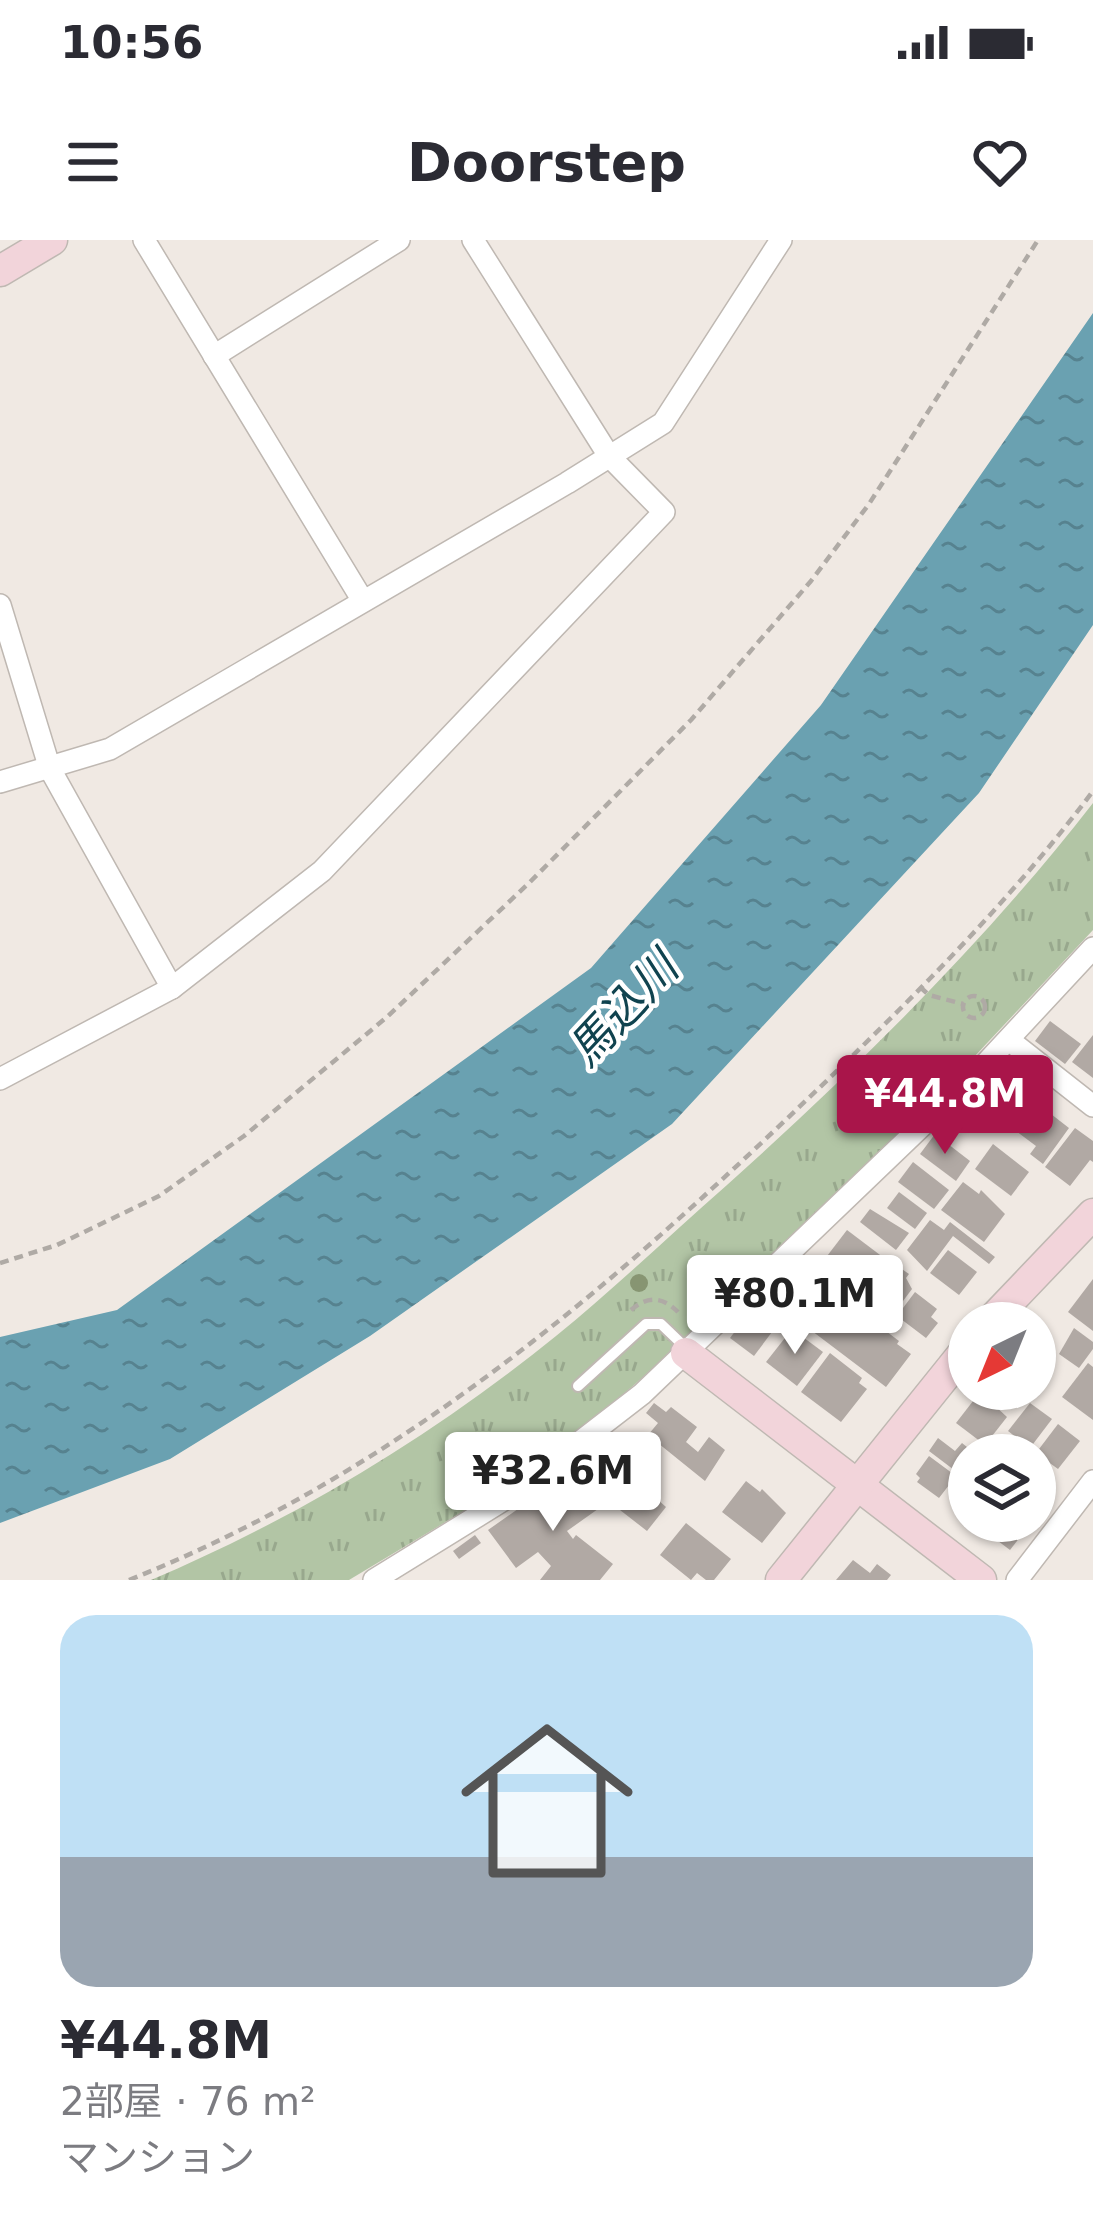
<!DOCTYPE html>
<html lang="ja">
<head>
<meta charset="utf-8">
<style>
	:root { --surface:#fff; --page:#f2f2f3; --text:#2b2b33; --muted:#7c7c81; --line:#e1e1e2; --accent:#a9154a }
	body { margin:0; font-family:"DejaVu Sans","Noto Sans JP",sans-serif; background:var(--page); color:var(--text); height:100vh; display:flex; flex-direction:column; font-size:45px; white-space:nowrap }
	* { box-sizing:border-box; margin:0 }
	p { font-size:39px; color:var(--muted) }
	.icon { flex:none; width:66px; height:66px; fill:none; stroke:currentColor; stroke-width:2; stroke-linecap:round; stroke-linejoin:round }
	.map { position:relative; height:1340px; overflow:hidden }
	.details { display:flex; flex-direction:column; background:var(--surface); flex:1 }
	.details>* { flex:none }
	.needle { width:78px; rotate:223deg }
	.tools { position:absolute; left:948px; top:1062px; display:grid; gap:24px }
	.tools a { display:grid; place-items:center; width:108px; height:108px; border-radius:50%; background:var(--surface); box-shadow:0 3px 9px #0004; font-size:60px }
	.price { position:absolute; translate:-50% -102px; padding:0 27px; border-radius:12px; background:#fff; color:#222; font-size:39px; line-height:78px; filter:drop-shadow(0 3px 6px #0008) }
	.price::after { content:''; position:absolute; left:50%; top:72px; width:36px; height:27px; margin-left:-18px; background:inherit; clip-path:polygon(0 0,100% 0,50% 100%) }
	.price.selected { background:var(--accent); color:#fff }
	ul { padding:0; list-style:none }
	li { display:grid; align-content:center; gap:24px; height:636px; padding:0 60px }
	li+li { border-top:3px solid var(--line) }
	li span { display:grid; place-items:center; height:372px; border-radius:36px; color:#555 }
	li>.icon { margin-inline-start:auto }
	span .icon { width:216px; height:216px; fill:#fffc; stroke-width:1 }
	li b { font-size:51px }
	.status { display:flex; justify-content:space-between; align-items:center; height:84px; padding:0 60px; background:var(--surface); direction:ltr }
	.status svg { height:33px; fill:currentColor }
	header { display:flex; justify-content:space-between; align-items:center; height:156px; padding:0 60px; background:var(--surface); font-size:54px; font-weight:700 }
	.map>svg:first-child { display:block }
</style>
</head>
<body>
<div class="status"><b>10:56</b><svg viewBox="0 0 49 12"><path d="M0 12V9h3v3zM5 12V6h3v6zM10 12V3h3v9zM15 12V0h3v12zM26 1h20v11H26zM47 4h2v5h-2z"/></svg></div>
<header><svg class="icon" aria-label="menu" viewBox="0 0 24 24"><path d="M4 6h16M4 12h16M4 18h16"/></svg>Doorstep<svg class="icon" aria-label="heart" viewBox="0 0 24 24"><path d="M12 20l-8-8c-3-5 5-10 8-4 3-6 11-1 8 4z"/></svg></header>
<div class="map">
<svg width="1093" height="1340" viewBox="0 0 1093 1340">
	<defs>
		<pattern id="park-tufts" width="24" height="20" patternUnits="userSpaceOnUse" patternTransform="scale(3)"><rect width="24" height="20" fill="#b2c5a5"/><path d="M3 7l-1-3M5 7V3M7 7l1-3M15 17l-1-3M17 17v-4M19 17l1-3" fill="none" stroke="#98a88d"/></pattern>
		<pattern id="water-ripples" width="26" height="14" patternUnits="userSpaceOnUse" patternTransform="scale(3)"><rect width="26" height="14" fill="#6aa1b1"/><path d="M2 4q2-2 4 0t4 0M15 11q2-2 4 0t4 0" fill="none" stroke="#56828f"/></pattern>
	</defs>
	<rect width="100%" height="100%" fill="#f0e9e3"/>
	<path fill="url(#park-tufts)" d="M1093,563V690L944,849L659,1123L609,1167L504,1247L349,1340H151C297,1278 432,1196 556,1096C615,1048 670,995 727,945C857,828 985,702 1093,563Z"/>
	<path fill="url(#water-ripples)" d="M1093,73V385L979,553L672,884L370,1096L170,1219L0,1283V1097L117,1070L591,728L821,465Z"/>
	<g fill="#b1a9a4">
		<path d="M1050,781L1081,804L1065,824L1035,801Z"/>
		<path d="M1093,795V838L1072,822Z"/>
		<path d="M1002,840L1029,860L1004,893L978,873Z"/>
		<path d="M1033,860L1069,888L1043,924L1030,914L1036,906L1012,888Z"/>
		<path d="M1075,888L1093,901V922L1090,920L1070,946L1045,927Z"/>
		<path d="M935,894L970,921L956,941L920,914Z"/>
		<path d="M993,904L1029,932L1011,956L975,929Z"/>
		<path d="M913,922L949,950L934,969L898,942Z"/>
		<path d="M963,942L979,954L981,950L1005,974L984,1002L941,970Z"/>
		<path d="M899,952L927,973L915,989L887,968Z"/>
		<path d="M870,969L909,993L896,1010L860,982Z"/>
		<path d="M930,980L944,990L950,982L995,1017L989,1024L953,996L927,1031L907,1010Z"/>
		<path d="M847,990L892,1024L869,1054L824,1020Z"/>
		<path d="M948,1010L977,1032L959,1055L930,1033Z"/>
		<path d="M896,1025L909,1034L906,1038L912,1049L894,1073L872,1056Z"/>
		<path d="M1093,1039V1091L1068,1072Z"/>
		<path d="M788,1046L835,1081L849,1063L899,1101L897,1104L911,1114L886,1147L775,1063Z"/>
		<path d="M915,1052L937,1069L931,1077L938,1083L926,1098L897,1076Z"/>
		<path d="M752,1069L778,1084L754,1116L730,1098Z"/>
		<path d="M1074,1088L1093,1102V1109L1079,1128L1059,1114Z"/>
		<path d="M792,1089L823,1112L797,1146L766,1122Z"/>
		<path d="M830,1113L862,1138L859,1143L867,1149L841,1182L801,1152Z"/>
		<path d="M1088,1123L1093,1127V1180L1062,1157Z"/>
		<path d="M980,1152L1007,1177L985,1205L956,1183Z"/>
		<path d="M654,1163L666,1172L671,1167L697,1187L686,1202L698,1212L709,1197L725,1210L705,1241L648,1195L658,1183L646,1173Z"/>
		<path d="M1030,1163L1052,1179L1030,1208L1008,1191Z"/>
		<path d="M1058,1184L1080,1201L1058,1229L1036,1213Z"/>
		<path d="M938,1198L955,1211L962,1203L977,1215H969V1227L962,1236L929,1211Z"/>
		<path d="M929,1216L956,1236L939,1258L917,1242L920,1238L916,1234Z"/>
		<path d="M623,1229L666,1267L647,1291L602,1256Z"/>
		<path d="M566,1235L580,1255L585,1251L598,1269L567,1291L573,1299L576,1295L613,1324L600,1340H540L551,1326L538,1312L516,1328L488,1290Z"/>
		<path d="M746,1241L760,1252L762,1249L786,1273L762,1303L722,1272Z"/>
		<path d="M994,1281H1019L1028,1287L1010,1310L986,1292Z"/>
		<path d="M686,1283L731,1319L714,1340H706L697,1333L691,1340L660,1315Z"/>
		<path d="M475,1295L481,1303L459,1319L453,1311Z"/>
		<path d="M853,1320L870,1333L877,1324L891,1335L887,1340H836Z"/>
	</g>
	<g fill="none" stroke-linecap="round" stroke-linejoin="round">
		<defs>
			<path id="lane" d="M578,1146L646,1084H661L685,1107"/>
			<g id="street">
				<path d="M144,0L363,361"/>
				<path d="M214,116L399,0"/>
				<path d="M0,365L50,529L172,748"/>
				<path d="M0,542L110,509L567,243L663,183L781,0"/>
				<path d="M1009,800L1093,866"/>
				<path d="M0,839L172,748L322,631L664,272L609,216L473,0"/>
				<path d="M374,1340L510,1256L642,1154L976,834L1093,708"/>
				<path d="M1017,1340L1093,1241"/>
			</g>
			<g id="secondary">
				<path d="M0,31L52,0"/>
				<path d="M989,1083L1093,974"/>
				<path d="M686,1113L981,1340"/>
				<path d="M781,1340L969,1106"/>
			</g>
		</defs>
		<use href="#lane" stroke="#bfb8b2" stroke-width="14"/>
		<use href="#street" stroke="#bfb8b2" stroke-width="24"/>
		<use href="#secondary" stroke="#bfb8b2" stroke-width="33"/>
		<g stroke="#afaaa5" stroke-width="4.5" stroke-dasharray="9 6" stroke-linecap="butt">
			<path d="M920,747L929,755L963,764"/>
			<circle cx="974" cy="767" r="11"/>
			<path d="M0,1023L57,1005L159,956L244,896L387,777L529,643L691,480L811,341L869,264L1038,0"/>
			<path d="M631,1070C648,1055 663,1057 678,1072"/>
			<path d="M129,1340C388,1237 596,1061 795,871C900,771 1006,667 1093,551"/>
		</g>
		<use href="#lane" stroke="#fff" stroke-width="10"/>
		<use href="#street" stroke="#fff" stroke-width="21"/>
		<use href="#secondary" stroke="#f2d4da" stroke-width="30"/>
	</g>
	<circle fill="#879572" cx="639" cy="1043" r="9"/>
	<g text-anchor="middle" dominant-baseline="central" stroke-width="9" stroke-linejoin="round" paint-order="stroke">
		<g font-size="45" font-style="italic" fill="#10434f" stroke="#fff">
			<text transform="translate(623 769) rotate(-47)">馬込川</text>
		</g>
	</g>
</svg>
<div class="tools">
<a><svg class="needle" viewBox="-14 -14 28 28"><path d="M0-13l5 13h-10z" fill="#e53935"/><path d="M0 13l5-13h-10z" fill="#7c7c81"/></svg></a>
<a><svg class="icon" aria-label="layers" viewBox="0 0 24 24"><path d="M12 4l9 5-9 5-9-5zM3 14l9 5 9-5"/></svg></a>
</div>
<b class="price selected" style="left:945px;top:917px">¥44.8M</b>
<b class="price" style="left:795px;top:1117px">¥80.1M</b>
<b class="price" style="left:553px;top:1294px">¥32.6M</b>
</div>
<section class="details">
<ul>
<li><span style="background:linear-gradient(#bfe0f5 65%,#9aa5b1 0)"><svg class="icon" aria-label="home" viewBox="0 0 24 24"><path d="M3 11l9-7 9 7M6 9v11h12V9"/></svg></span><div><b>¥44.8M</b><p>2部屋 · 76 m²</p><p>マンション</p></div></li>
</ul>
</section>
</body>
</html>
